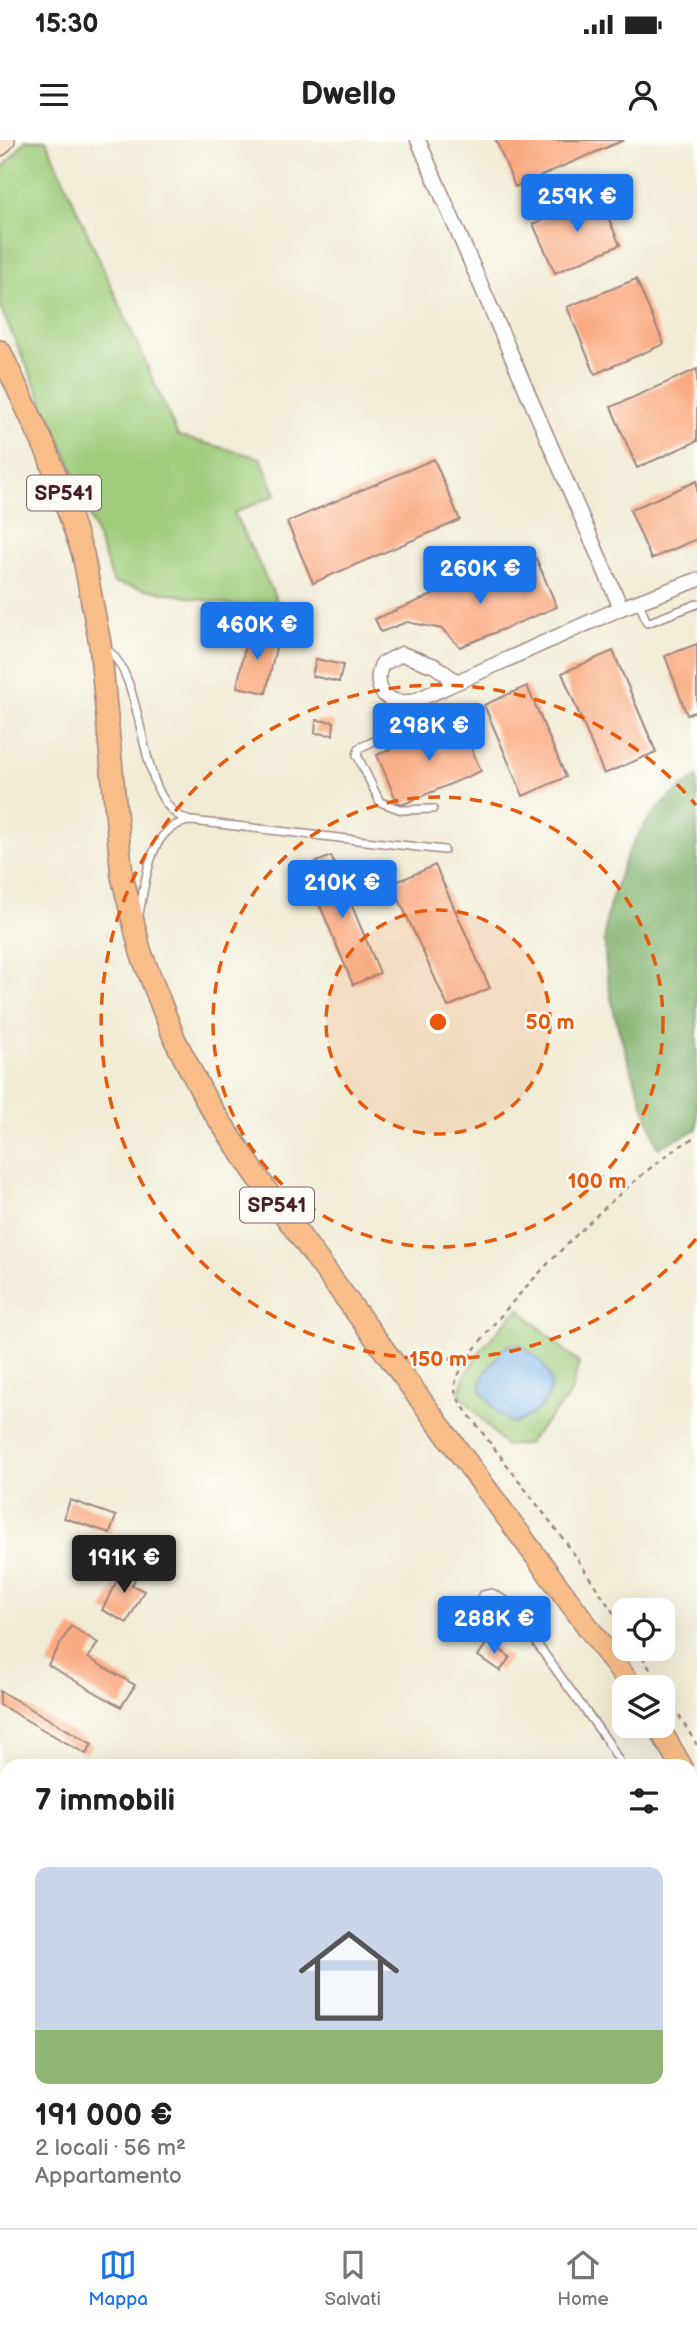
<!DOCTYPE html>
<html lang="it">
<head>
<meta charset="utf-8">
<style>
	:root { --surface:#fff; --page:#f6f6f6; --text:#222; --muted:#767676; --line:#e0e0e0; --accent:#1a73e8 }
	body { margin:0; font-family:"Balsamiq Sans",sans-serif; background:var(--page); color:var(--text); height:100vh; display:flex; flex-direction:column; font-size:26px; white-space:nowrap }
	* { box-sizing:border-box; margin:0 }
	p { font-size:23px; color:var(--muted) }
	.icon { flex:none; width:38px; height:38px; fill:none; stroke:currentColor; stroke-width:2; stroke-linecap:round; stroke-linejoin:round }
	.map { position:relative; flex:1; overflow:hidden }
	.details { position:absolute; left:0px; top:1619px; width:698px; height:471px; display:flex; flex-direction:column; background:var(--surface); border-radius:21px 21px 0 0; box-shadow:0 7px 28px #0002 }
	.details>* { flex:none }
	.controls { position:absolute; left:612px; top:1458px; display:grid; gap:14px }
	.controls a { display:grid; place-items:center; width:63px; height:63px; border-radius:14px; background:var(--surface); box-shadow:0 7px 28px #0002; font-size:35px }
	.price { position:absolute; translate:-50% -60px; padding:0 16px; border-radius:7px; background:var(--accent); color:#fff; font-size:23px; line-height:46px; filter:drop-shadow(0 2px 4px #0008) }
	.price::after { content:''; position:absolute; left:50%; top:42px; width:21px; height:16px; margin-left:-10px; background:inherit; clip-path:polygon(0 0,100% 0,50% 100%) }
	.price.on { background:#222; color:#fff }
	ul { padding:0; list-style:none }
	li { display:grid; align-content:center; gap:14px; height:371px; padding:0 35px }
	li span { display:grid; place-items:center; height:217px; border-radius:14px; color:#555 }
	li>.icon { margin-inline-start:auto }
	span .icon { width:126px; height:126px; fill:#fffc; stroke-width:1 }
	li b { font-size:30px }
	h2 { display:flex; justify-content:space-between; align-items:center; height:84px; padding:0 35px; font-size:30px }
	.status { display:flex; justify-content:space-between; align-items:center; height:49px; padding:0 35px; background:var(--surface); direction:ltr }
	.status svg { height:19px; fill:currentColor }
	header { display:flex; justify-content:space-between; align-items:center; height:91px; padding:0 35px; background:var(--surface); font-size:32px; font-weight:600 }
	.tabs { display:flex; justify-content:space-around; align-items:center; height:98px; border-top:2px solid var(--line); background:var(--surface); font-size:19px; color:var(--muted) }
	.tabs a { display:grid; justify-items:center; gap:4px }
	.tabs .on { color:var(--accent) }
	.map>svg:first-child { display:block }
</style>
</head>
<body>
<div class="status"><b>15:30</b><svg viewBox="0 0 49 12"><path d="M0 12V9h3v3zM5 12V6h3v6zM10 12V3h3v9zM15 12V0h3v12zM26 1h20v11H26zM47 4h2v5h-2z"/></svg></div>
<header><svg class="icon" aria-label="menu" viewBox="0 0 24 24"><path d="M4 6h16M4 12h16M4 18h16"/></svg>Dwello<svg class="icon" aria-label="person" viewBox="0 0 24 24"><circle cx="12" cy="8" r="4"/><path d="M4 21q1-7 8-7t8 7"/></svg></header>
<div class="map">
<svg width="697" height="2088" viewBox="0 0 697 2088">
	<rect width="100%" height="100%" fill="#fdfcf7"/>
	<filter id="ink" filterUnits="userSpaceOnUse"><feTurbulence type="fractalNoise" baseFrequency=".0143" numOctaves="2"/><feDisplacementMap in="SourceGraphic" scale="14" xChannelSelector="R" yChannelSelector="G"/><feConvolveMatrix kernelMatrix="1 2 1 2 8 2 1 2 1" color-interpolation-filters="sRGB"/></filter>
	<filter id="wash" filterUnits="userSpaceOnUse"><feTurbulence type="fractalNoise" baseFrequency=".00686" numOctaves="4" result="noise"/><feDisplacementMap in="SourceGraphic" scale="28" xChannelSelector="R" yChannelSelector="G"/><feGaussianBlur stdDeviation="1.57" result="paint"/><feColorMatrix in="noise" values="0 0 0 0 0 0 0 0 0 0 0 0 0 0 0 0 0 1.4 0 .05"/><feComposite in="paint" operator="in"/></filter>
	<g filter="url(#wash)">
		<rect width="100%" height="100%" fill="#f2ecd6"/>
		<g fill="#9ecc7a" stroke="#747652" stroke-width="2">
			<path d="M26,0H46L178,296L261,318L276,355L234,373L284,475L114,443L70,322L0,167L1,30Z"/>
			<path d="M519,1169L579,1223L570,1255L527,1304L505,1306L459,1253C466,1222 496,1191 519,1169Z"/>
		</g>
		<path fill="#7eb06a" stroke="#64684a" stroke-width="2" d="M697,637V989L658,1008C637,942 601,861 605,792C606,771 615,749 621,730C635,691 662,658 697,637Z"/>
		<path fill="#7ab5eb" stroke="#626a8b" stroke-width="2" d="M519,1204C562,1231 562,1264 513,1284L499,1274L480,1249L483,1236L506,1206Z"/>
		<g id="blocks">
			<g fill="#faaa81">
				<path d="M496,0H624L515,47Z"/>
				<path d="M599,56L620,105L555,133L533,84Z"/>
				<path d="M636,139L664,204L595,234L567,167Z"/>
				<path d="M697,229V301L637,328L611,267Z"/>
				<path d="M434,319L460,380L313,443L287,382Z"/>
				<path d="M697,341V399L651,419L630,370Z"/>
				<path d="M536,418L557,467L460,507L442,489L407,482L381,492L375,479L453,446L456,452Z"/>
				<path d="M248,492L278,498L266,553L237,547Z"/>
				<path d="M697,504V571L687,575L665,516Z"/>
				<path d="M613,511L656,612L604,634L562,533Z"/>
				<path d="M316,519L343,525L339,542L312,536Z"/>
				<path d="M527,546L566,637L523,656L484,565Z"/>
				<path d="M316,580L334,582L333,595L315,593Z"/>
				<path d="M459,580L481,631L404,664L397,662L377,615Z"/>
				<path d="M331,716L380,833L353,845L304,727Z"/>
				<path d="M435,725L490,848L448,867L392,744Z"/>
				<path d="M70,1360L116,1376L110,1393L64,1378Z"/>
				<path d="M127,1421L140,1428L132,1445L144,1451L127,1483L102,1470Z"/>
				<path d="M71,1486L98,1503L88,1518L135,1545L121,1567L48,1525Z"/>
				<path d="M488,1501L510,1517L500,1531L478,1516Z"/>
				<path d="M0,1551L92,1604L86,1614L0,1565Z"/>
			</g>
		</g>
	</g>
	<g filter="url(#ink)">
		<use href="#blocks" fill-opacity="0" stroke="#9e8680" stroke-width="2"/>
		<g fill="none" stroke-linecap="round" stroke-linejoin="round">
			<defs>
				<g id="lane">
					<path d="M639,462L647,483L697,464"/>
					<path d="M105,508C150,539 134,663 188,680"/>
					<path d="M406,563L402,588L359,608L357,615L380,662L402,670L433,669"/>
					<path d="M139,774C146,741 149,683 192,681L444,710"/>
					<path d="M457,1496L483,1455L492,1453L506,1461L608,1602L622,1626"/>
					<path d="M0,1642L7,1646"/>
					<path d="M691,1757L697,1769"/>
					<path d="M439,2088L443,2082"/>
				</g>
				<g id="street">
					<path d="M418,0L621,468"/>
					<path d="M457,542L435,526L402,514L382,524C371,550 388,567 415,561L621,468L697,440"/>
					<path d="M0,1780L7,1769"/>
				</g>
				<g id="secondary">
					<path d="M0,6L5,0"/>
					<path d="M0,1956L7,1961"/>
					<path d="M169,2082L173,2088"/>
				</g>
				<g id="primary">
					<path d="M0,211L48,314L83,414L100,504L122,736L141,813L175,900L207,962L267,1051L632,1547"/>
					<path d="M658,1586L681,1626"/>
					<path d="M691,1644L697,1656"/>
				</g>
			</defs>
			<use href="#lane" stroke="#9e8680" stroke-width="10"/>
			<use href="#street" stroke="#9e8680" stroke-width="17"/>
			<use href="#secondary" stroke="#9e8680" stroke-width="22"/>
			<use href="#primary" stroke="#9e8680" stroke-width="24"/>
			<g stroke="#9e8680" stroke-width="2.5" stroke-dasharray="5 5" stroke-linecap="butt">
				<path d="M625,1490L567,1404L463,1267C457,1257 452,1250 457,1238C479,1185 645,1018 697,997"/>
				<path d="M637,1508L661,1547"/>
				<path d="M663,1550L697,1605"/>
			</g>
			<use href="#lane" stroke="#fff" stroke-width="7"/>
			<use href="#street" stroke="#fff" stroke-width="14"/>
			<use href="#secondary" stroke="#fce5cf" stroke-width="19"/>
			<use href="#primary" stroke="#f8bd88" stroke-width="21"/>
		</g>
	</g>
	<circle cx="438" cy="882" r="112" fill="#e8590c" fill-opacity=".12"/>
	<g fill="none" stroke="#e8590c" stroke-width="3.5" stroke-dasharray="12 9">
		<circle cx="438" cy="882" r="112"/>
		<circle cx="438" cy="882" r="225"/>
		<path d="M696 1099A337 337 0 1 1 696 665"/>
	</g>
	<g text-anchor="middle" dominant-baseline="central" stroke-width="5" stroke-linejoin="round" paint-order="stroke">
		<g fill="#fdfcf7" stroke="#806168" stroke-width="2">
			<rect x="27" y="335.5" width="74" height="35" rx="5"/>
			<rect x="240" y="1047.5" width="74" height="35" rx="5"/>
		</g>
		<g font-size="21" font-weight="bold" fill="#4a1f2b">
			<text x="64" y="353">SP541</text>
			<text x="277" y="1065">SP541</text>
		</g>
	</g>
	<circle cx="438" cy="882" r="10" fill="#e8590c" stroke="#fdfcf7" stroke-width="3.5"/>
	<g font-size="21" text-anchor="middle" font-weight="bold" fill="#e8590c" stroke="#fdfcf7" stroke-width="5" stroke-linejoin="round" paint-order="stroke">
		<text x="550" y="889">50 m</text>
		<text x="597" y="1048">100 m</text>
		<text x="438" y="1226">150 m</text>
	</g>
</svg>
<div class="controls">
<a><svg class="icon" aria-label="locate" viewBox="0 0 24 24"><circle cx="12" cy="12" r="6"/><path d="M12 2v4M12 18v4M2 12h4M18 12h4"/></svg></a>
<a><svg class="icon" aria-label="layers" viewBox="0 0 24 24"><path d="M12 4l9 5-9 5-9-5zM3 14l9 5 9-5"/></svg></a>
</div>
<b class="price" style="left:577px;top:94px">259K €</b>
<b class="price" style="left:480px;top:466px">260K €</b>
<b class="price" style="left:257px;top:522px">460K €</b>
<b class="price" style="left:429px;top:623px">298K €</b>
<b class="price" style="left:342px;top:780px">210K €</b>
<b class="price on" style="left:124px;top:1455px">191K €</b>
<b class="price" style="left:494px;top:1516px">288K €</b>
<section class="details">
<h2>7 immobili<svg class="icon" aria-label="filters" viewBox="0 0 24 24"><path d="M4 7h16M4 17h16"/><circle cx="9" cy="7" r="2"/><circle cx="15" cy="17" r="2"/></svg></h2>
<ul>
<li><span style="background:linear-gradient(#c9d6e8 75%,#8fb573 0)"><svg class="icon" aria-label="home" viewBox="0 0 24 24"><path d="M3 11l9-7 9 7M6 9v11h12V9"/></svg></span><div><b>191 000 €</b><p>2 locali · 56 m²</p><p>Appartamento</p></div></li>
</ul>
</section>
</div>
<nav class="tabs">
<a class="on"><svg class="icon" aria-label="map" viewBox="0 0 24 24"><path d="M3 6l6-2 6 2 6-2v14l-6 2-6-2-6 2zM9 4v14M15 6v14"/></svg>Mappa</a>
<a><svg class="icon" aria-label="saved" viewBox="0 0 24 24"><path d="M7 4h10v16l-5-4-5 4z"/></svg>Salvati</a>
<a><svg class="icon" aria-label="home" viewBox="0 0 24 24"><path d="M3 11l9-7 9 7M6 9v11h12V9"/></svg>Home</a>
</nav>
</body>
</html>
